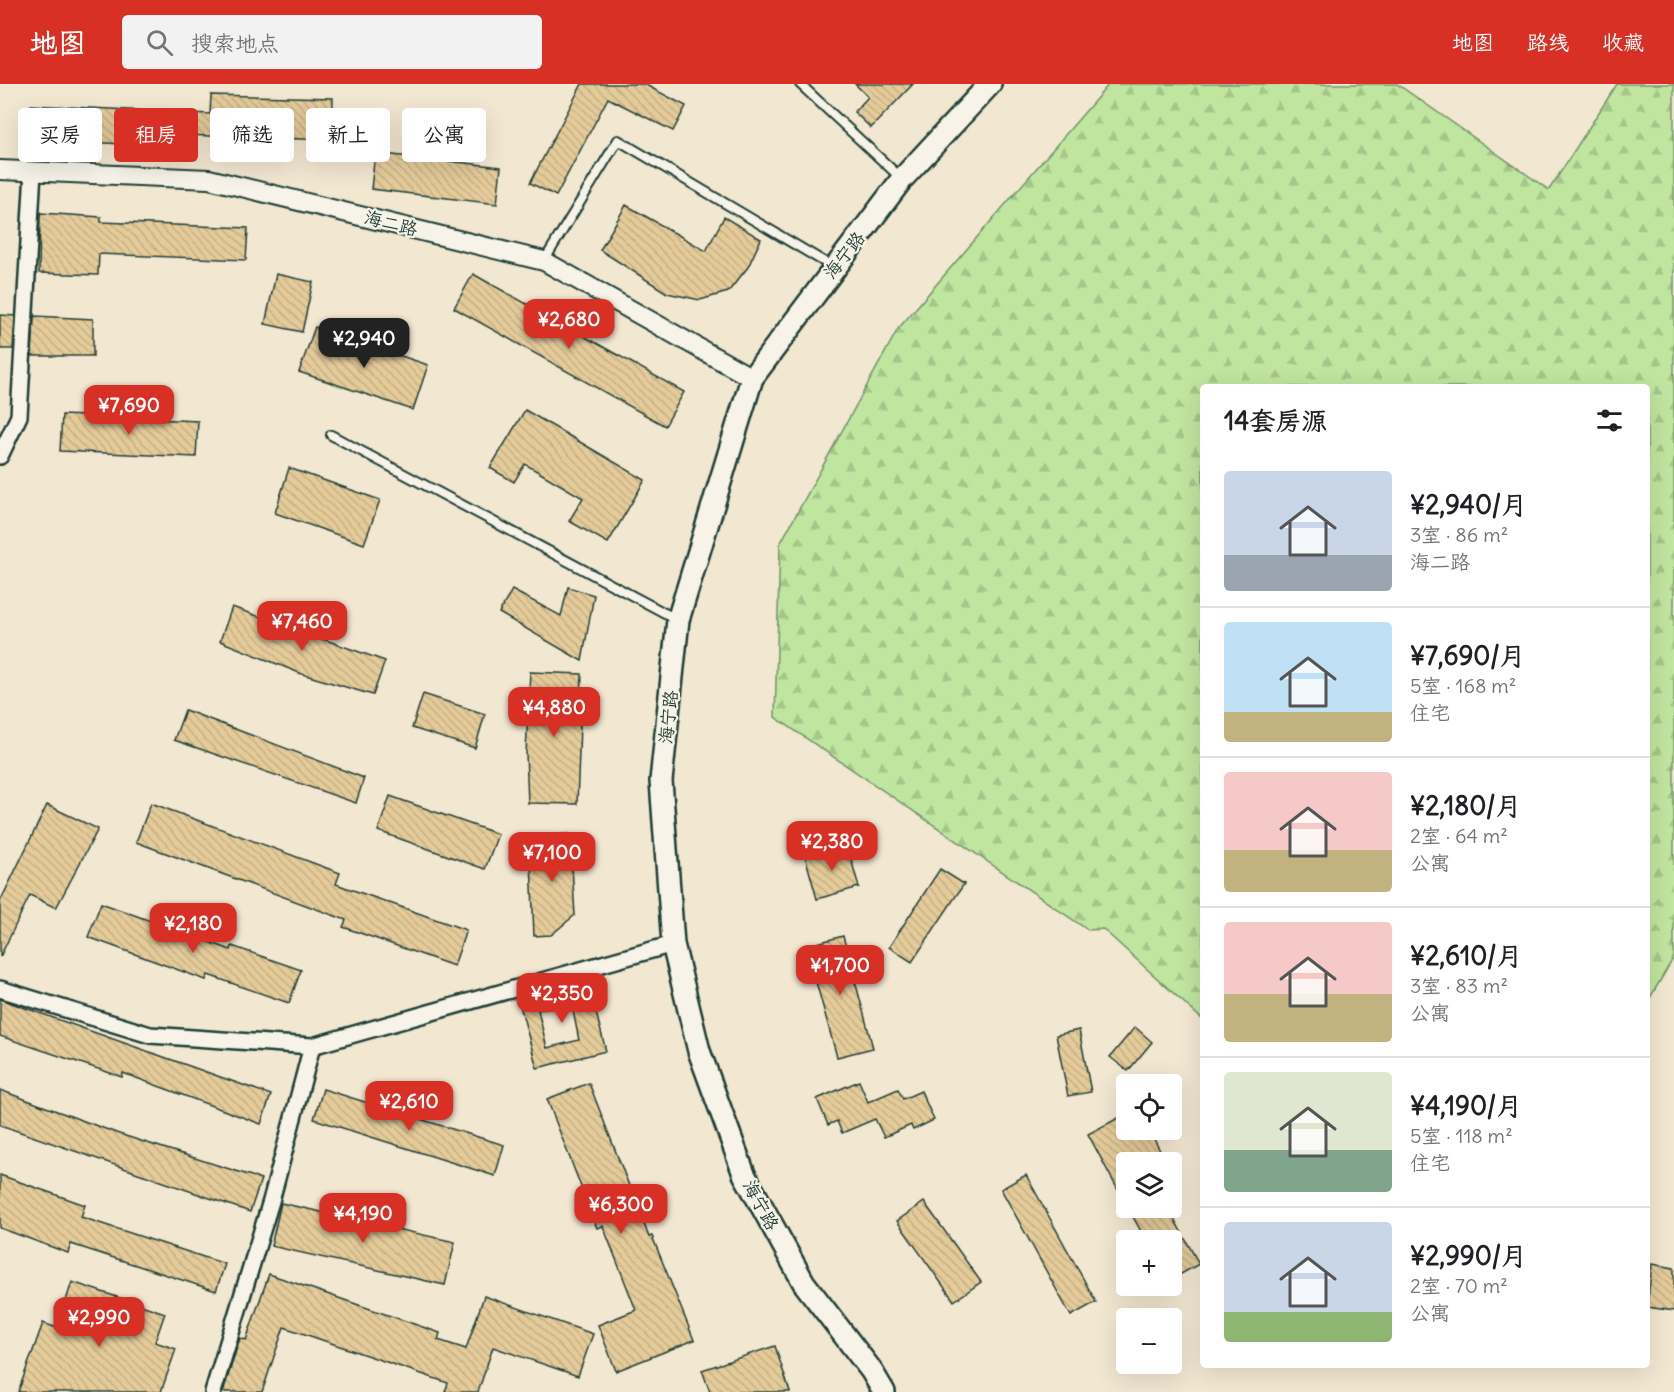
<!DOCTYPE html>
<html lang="zh">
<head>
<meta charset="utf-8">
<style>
	:root { --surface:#fff; --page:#f2f2f2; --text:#202124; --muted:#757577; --line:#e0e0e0; --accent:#d93025 }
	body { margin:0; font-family:Delius,"LXGW WenKai TC",sans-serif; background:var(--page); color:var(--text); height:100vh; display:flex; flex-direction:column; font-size:22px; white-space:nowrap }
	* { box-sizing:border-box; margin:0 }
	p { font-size:20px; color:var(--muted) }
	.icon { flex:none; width:33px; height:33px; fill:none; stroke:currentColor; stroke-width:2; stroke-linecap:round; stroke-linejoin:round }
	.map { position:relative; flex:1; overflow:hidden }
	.side { position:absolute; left:1200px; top:300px; width:450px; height:984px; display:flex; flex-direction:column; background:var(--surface); border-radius:6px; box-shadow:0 6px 24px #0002 }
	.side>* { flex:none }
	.guide { position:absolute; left:18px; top:24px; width:570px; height:54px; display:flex; gap:12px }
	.tools { position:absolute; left:1116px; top:990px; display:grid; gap:12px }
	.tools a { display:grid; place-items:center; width:66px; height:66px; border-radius:6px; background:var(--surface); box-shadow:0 6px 24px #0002; font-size:30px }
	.price { position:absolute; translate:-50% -51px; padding:0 14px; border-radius:12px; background:var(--accent); color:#fff; font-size:20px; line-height:39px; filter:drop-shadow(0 2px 3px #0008) }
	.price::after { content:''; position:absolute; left:50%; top:36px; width:18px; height:14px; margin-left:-9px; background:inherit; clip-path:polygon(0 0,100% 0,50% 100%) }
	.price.on { background:#222; color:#fff }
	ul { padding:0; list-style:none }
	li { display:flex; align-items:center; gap:18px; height:150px; padding:0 24px }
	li+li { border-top:2px solid var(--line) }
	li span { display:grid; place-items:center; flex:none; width:168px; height:120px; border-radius:6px; color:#555 }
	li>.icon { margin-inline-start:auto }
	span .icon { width:72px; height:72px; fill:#fffc; stroke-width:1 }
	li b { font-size:26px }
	h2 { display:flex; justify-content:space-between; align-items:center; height:72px; padding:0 24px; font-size:26px }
	.pill { padding:0 21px; border-radius:6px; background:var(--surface); box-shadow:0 6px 24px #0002; font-size:21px; line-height:54px }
	.pill.on { background:var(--accent); color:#fff }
	header { display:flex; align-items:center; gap:36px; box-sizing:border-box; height:84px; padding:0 30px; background:var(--accent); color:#fff }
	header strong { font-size:28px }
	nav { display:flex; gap:33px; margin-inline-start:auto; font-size:21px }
	.search { width:420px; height:54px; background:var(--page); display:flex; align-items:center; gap:15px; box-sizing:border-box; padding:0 21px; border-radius:6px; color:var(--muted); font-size:22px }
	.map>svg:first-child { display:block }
</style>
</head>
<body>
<header>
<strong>地图</strong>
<div class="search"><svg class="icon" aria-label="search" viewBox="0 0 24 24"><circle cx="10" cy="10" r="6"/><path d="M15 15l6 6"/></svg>搜索地点</div>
<nav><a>地图</a><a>路线</a><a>收藏</a></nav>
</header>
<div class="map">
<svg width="1674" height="1308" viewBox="0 0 1674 1308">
	<defs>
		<pattern id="forest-firs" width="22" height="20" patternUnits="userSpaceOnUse" patternTransform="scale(1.5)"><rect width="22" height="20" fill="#c0e59f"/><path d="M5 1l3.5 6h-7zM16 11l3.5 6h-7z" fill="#a5c58a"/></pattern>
		<pattern id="building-back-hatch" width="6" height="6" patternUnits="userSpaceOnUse" patternTransform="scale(1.5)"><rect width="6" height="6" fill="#e5cb9a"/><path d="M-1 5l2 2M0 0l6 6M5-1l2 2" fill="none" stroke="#c4af85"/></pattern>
	</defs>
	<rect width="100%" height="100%" fill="#f2e7d1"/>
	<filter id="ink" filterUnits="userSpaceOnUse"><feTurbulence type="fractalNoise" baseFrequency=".0167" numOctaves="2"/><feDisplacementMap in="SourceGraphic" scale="12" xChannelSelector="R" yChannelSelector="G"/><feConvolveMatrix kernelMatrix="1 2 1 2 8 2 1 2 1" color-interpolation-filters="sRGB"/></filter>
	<g filter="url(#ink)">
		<path fill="url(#forest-firs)" stroke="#70916a" stroke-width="1.5" d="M1109,0H1397L1549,106L1617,0H1674V873L1647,919V303H1203V936L1103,845L1088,846L775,633L780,460L898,245Z"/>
		<g fill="url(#building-back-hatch)" stroke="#1f3d34" stroke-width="1.5" fill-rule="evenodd">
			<path d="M582,0H644L686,22L673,47L608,14L556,112L530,99Z"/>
			<path d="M855,0H913L871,44L854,28L868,13Z"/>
			<path d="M211,11L333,14L332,56L181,51L180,63L30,55L31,21L210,30Z"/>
			<path d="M375,69L501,83L497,120L371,105Z"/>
			<path d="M626,121L706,167L724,133L761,155L748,183L728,208L700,216L667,209L600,166Z"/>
			<path d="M40,129L101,133V138L248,144L246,176L99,170L98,191L39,189Z"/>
			<path d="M276,190L313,198L302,248L265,240Z"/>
			<path d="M473,190L684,308L665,342L454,224Z"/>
			<path d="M0,231L15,232L13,265H0Z"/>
			<path d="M34,232L93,235V272H32Z"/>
			<path d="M315,243L428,281L413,326L299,288Z"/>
			<path d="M525,326L645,396L608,459L569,437L583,414L525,380L514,398L490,384Z"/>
			<path d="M62,331L198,337L196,373L60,367Z"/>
			<path d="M289,384L380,416L364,460L275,429Z"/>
			<path d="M568,503L594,511L582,577L499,529L512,506L561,532Z"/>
			<path d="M232,523L385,577L373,611L302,590L220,557Z"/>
			<path d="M530,588L582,590L577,720L528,719L526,669Z"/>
			<path d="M423,610L485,630L475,664L412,644Z"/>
			<path d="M185,626L364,694L356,719L174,656Z"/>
			<path d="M390,712L498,750L485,785L378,747Z"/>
			<path d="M151,719L340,789L336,800L466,846L454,882L343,843L346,836L136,758Z"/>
			<path d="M47,721L98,745L56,824L30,811L0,873V818Z"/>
			<path d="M570,750L575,831L551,851L534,852L530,752Z"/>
			<path d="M847,761L859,803L817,815L805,772Z"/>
			<path d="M940,785L964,800L912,878L889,863Z"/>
			<path d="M101,819L231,866L232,862L301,886L289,919L208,891L206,896L88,853Z"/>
			<path d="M843,852L873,964L837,973L806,862Z"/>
			<path d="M587,894L606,967L537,984L518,914ZM571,917L579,956L547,964L538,926Z"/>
			<path d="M0,915L271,1011L261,1040L123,989L122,993L0,952Z"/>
			<path d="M1135,943L1152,958L1128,987L1110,973Z"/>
			<path d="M1079,946L1091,1008L1068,1012L1056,951Z"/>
			<path d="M859,997L868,1018L898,1005L903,1015L921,1007L934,1036L913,1046L911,1041L884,1053L875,1035L842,1049L837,1037L828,1041L817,1015Z"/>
			<path d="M589,999L649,1153L652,1152L694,1256L616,1287L598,1241L636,1226L603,1142L597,1144L547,1015Z"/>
			<path d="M323,1005L504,1061L495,1092L314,1035Z"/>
			<path d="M0,1006L119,1050L261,1095L250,1128L0,1041Z"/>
			<path d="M1126,1030V1046H1149L1166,1078H1126V1121L1088,1050Z"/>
			<path d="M0,1091L85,1121L81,1133L225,1180L216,1207L71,1160L68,1169L0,1144Z"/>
			<path d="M1026,1091L1096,1218L1071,1232L1001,1105Z"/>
			<path d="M924,1118L981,1198L954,1217L897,1137Z"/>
			<path d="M281,1119L455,1158L445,1201L271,1162Z"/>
			<path d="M1128,1124H1168L1199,1180L1172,1195V1156H1146Z"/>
			<path d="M1652,1180L1674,1184V1227L1647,1223Z"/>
			<path d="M269,1190L440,1249L438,1256L466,1265L484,1212L593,1250L578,1292L493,1263L478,1308H445L448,1299L284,1243L262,1308H223L240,1254L246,1256Z"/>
			<path d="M72,1198L165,1229L155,1258L176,1265L161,1308H18L43,1239L57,1244Z"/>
			<path d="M775,1262L790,1308H710L702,1286Z"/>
		</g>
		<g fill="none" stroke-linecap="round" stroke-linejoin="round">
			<defs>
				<g id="service">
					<path d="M800,0L901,94"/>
					<path d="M544,177L618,56L833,183"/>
					<path d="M331,351L676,535"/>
				</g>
				<g id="minor">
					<path d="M0,372L19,332L33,87"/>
					<path d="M0,905L150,951L312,962L673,860"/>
					<path d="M213,1308L271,1117L312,962"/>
				</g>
				<path id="tertiary" d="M0,86L209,95L544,177L752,294"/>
				<path id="secondary" d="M884,1308L871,1286L804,1199L744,1090L699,967L673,860L661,697L678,536L752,294L902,95L990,0"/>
			</defs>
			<use href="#service" stroke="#1f3d34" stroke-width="12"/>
			<use href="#minor" stroke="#1f3d34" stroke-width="20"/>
			<use href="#tertiary" stroke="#1f3d34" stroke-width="22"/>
			<use href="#secondary" stroke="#1f3d34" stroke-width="26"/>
			<use href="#service" stroke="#f7f3e8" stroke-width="8"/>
			<use href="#minor" stroke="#f7f3e8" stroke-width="15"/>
			<use href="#tertiary" stroke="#f7f3e8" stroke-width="18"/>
			<use href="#secondary" stroke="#f7f3e8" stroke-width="21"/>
		</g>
	</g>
	<g text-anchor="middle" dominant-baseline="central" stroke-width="4.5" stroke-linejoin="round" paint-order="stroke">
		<g font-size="18" fill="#1f3d34" stroke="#f7f3e8">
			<text transform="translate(391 139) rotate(14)">海二路</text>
			<text transform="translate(844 171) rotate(-52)">海宁路</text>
			<text transform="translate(668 633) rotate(-84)">海宁路</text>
			<text transform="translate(761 1121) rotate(61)">海宁路</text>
		</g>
	</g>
</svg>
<div class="tools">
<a><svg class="icon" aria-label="locate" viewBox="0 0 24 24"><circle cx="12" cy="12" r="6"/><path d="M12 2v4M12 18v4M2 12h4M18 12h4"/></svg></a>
<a><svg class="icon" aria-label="layers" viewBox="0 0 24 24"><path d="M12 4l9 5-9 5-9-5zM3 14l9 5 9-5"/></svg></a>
<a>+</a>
<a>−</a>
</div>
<b class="price" style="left:569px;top:266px">¥2,680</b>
<b class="price on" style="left:364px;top:285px">¥2,940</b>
<b class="price" style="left:129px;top:352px">¥7,690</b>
<b class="price" style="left:302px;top:568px">¥7,460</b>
<b class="price" style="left:554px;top:654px">¥4,880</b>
<b class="price" style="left:832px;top:788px">¥2,380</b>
<b class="price" style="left:552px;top:799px">¥7,100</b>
<b class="price" style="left:193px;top:870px">¥2,180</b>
<b class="price" style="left:840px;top:912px">¥1,700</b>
<b class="price" style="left:562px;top:940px">¥2,350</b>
<b class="price" style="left:409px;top:1048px">¥2,610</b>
<b class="price" style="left:621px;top:1151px">¥6,300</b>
<b class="price" style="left:363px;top:1160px">¥4,190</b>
<b class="price" style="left:99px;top:1264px">¥2,990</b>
<div class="guide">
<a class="pill">买房</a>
<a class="pill on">租房</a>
<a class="pill">筛选</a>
<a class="pill">新上</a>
<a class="pill">公寓</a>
</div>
<section class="side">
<h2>14套房源<svg class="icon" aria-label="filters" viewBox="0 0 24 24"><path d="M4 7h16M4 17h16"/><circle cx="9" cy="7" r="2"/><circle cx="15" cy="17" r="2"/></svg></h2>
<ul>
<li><span style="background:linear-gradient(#c9d6e8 70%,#9aa5b1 0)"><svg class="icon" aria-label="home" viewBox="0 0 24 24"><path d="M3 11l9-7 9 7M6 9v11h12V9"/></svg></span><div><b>¥2,940/月</b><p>3室 · 86 m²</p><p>海二路</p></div></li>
<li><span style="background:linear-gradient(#bfe0f5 75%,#c2b280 0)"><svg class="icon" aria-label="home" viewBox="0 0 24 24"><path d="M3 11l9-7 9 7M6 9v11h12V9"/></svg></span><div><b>¥7,690/月</b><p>5室 · 168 m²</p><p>住宅</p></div></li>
<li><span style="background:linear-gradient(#f6c9c9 65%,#c2b280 0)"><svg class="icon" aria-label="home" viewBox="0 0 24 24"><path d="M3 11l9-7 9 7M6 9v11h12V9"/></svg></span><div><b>¥2,180/月</b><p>2室 · 64 m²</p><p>公寓</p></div></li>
<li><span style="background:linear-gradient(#f6c9c9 60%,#c2b280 0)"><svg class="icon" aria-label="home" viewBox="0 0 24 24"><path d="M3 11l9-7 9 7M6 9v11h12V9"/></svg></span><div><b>¥2,610/月</b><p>3室 · 83 m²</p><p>公寓</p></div></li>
<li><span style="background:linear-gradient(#dfe7d0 65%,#7fa58c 0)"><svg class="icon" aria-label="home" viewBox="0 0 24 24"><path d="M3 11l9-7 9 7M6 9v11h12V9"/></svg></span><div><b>¥4,190/月</b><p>5室 · 118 m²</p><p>住宅</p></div></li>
<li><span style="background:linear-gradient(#c9d6e8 75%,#8fb573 0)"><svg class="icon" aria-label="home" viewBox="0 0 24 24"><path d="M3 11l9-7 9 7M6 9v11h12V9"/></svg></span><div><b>¥2,990/月</b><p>2室 · 70 m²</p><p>公寓</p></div></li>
</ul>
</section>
</div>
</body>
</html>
